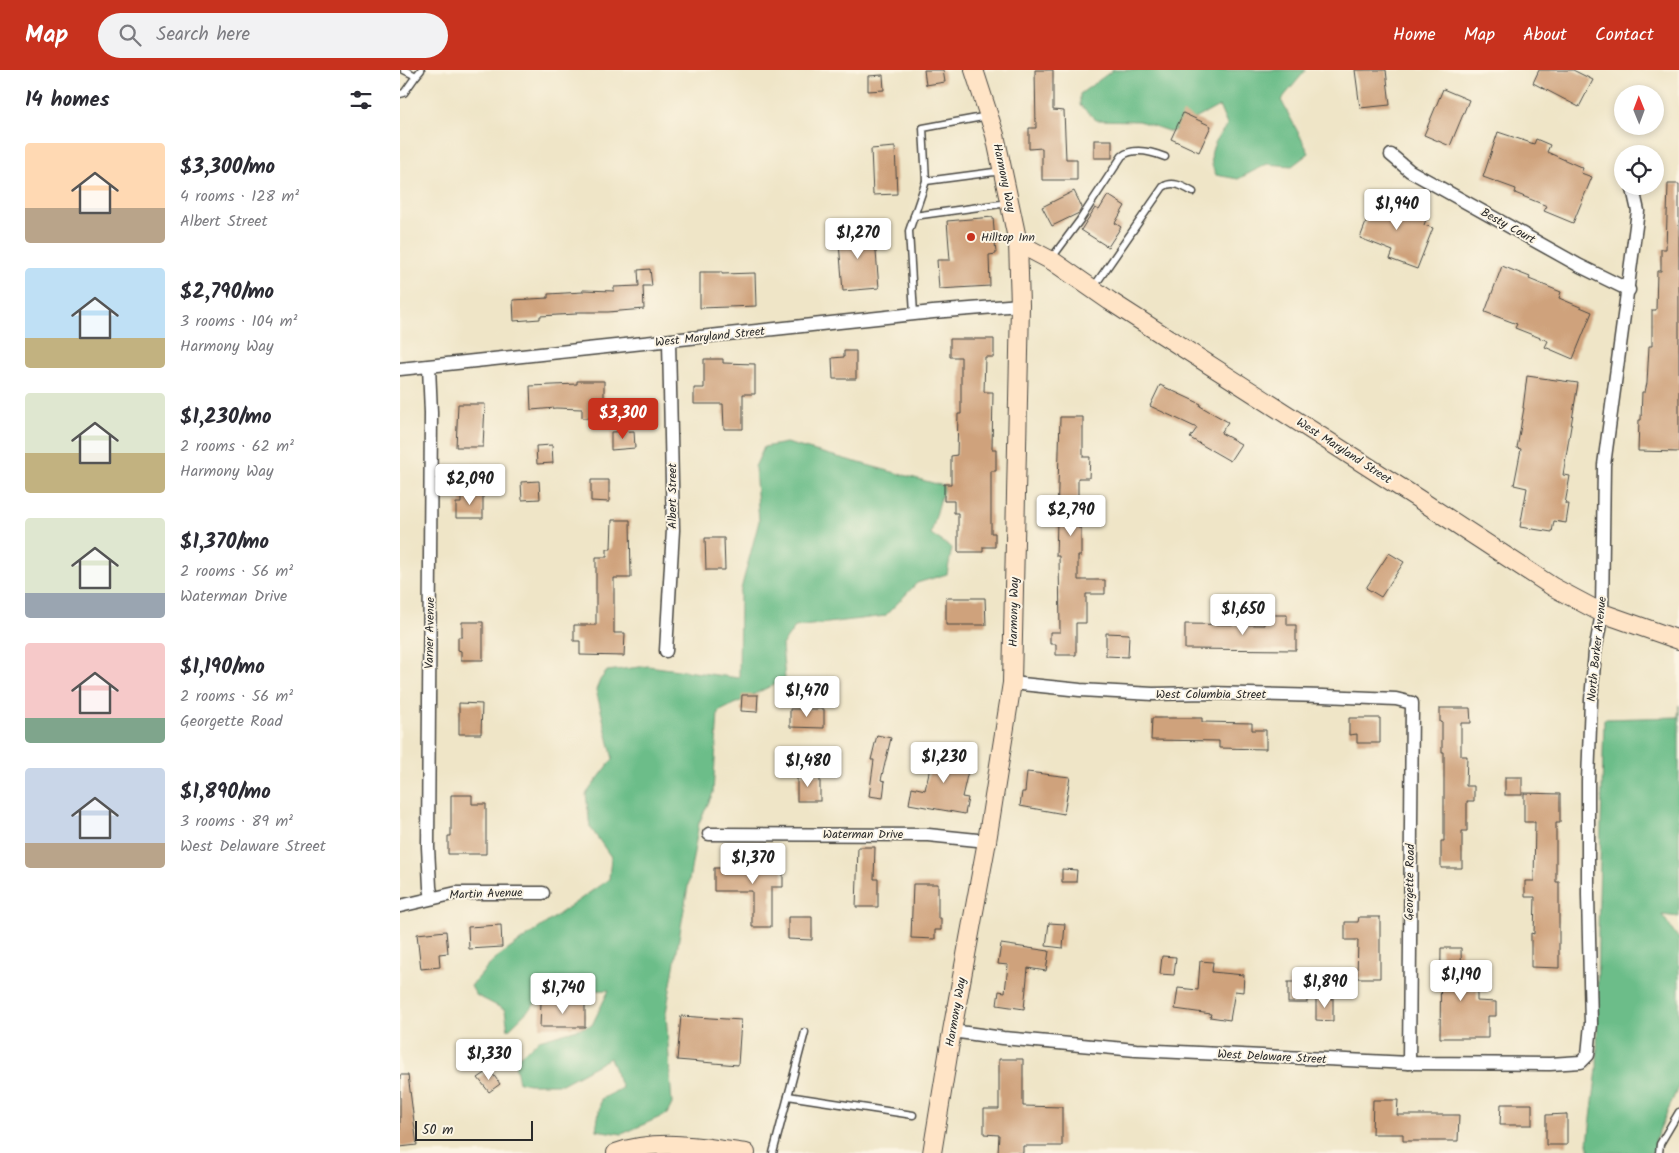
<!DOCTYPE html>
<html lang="en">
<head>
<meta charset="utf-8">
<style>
	:root { --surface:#fff; --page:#f2f2f3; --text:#2b2b33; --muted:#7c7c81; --accent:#c8321e }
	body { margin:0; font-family:Kalam,sans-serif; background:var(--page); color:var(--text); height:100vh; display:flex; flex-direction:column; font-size:19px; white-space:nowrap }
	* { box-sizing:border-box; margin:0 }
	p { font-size:16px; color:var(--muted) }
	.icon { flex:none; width:28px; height:28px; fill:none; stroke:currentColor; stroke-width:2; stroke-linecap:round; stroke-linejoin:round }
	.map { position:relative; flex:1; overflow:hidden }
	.sheet { display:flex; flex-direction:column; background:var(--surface); width:400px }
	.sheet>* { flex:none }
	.needle { width:32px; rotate:359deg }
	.buttons { position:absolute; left:1214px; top:15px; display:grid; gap:10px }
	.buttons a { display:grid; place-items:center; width:50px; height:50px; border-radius:50%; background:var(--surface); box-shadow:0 2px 8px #0003; font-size:25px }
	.scale { position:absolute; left:15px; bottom:12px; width:118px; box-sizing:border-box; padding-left:5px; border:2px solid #2b2b2b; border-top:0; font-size:14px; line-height:18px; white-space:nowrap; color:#2b2b2b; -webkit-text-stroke:4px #fcf5e5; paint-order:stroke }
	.price { position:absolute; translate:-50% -42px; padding:0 11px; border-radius:5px; background:#fff; color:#222; font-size:16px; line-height:32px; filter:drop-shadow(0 1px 2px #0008) }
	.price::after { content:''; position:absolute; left:50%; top:30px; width:15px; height:11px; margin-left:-8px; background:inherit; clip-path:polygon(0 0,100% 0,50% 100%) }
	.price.on { background:var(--accent); color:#fff }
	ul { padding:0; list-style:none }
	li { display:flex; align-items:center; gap:15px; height:125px; padding:0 25px }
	li span { display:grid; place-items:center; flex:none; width:140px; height:100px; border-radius:5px; color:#555 }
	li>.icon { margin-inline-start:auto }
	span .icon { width:60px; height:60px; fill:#fffc; stroke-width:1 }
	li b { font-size:21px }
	h2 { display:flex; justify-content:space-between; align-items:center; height:60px; padding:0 25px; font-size:21px }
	header { display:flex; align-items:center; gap:30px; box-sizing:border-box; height:70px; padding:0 25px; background:var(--accent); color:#fff }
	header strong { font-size:24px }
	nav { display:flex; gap:28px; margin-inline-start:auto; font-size:18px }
	.search { width:350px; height:45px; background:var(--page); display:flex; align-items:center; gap:12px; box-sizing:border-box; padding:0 18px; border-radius:28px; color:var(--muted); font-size:19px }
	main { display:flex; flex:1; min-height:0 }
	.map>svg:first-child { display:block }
</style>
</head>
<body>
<header>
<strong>Map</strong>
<div class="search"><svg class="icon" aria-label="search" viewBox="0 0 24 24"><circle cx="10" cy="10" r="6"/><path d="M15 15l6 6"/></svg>Search here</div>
<nav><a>Home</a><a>Map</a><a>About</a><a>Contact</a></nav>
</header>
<main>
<section class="sheet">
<h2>14 homes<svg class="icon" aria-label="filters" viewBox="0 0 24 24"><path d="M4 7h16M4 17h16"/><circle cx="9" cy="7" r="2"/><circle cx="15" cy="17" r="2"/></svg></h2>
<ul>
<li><span style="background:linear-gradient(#ffd9b3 65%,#b9a48a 0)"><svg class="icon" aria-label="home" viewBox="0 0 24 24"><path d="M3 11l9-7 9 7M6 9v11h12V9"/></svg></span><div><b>$3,300/mo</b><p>4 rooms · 128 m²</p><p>Albert Street</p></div></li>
<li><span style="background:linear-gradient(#bfe0f5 70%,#c2b280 0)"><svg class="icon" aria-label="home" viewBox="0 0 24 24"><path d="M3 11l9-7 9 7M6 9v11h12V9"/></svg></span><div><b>$2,790/mo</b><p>3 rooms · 104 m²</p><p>Harmony Way</p></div></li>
<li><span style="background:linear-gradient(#dfe7d0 60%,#c2b280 0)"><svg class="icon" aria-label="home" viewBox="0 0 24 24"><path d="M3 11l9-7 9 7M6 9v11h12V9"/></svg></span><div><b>$1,230/mo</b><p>2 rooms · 62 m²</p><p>Harmony Way</p></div></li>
<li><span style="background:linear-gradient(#dfe7d0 75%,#9aa5b1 0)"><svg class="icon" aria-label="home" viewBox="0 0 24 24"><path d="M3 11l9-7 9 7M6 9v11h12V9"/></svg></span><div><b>$1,370/mo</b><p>2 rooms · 56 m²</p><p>Waterman Drive</p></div></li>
<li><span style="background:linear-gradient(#f6c9c9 75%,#7fa58c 0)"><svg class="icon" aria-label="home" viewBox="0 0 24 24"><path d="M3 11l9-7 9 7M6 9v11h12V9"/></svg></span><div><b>$1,190/mo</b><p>2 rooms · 56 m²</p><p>Georgette Road</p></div></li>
<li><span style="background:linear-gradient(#c9d6e8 75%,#b9a48a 0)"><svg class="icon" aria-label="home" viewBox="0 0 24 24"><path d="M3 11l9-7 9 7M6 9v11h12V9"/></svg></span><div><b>$1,890/mo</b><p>3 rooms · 89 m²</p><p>West Delaware Street</p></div></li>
</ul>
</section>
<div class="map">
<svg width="1279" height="1083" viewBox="0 0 1279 1083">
	<rect width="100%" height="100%" fill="#fcf5e5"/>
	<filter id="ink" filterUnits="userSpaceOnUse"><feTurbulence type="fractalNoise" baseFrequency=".02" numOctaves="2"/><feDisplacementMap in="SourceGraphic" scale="10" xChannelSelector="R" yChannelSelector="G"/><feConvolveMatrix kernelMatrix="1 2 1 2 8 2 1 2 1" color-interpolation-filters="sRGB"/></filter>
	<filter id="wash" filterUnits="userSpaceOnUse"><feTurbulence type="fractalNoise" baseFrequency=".0096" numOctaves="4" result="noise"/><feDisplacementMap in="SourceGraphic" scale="20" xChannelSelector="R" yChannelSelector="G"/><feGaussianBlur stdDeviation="1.12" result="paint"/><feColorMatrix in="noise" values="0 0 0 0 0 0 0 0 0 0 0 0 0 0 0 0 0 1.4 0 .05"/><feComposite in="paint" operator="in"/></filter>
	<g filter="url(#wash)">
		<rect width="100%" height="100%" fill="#efe5c7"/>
		<g fill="#6cbd89" stroke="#4c745a">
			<path d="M713,0H906L881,30L909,83L892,96L867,94L838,109L816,105C805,84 815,71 827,55L819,36L771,62L739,51L696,50L680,35V24Z"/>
			<path d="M386,373L544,416L531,464L552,478L547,504L517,513L485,546L395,557L382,575L385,609L318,642L313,723L299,753L266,943L272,1034L267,1044L222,1064L196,1060L201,1029L222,1018L210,988L162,1014H129L119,1012L114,990L139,970L192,955L209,920L147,922L108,960L105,940L76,925L71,916L95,889L209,809L211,787L190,757L186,724L213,689L196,620L200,610L207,601L248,596L339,608L340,523L359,451L355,397L364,377Z"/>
			<path d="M1279,635V847L1262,845L1279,869V1015L1256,1068V1083H1190L1188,1073L1197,999L1198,861L1204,649L1278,647Z"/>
		</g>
		<g id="blocks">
			<g fill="#cfa27b">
				<path d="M524,0H543L545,12L526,15Z"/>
				<path d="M635,0H653V40L664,41L666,89H677V110H642V78L629,79V58H636Z"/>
				<path d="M955,0H986L990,35L960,38Z"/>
				<path d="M1139,0H1173L1193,10L1179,37L1133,13Z"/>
				<path d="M483,5L484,20L468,21V6Z"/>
				<path d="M1043,19L1069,30L1050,76L1024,65Z"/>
				<path d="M783,43L811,56L799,82L771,69Z"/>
				<path d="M1098,62L1134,74L1136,69L1150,75L1147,82L1183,98L1181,103L1192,107L1173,153L1144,141L1147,136L1115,123L1116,119L1083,107Z"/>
				<rect x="694" y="70" width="18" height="18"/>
				<path d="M495,77L497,124L473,125L471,79Z"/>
				<path d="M1268,114H1279V382L1238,381L1239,350H1241L1242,322H1245L1247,313L1249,276H1252V240H1256L1257,201H1261V179H1266Z"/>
				<path d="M674,121L682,137L679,143L652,156L642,137Z"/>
				<path d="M977,124L1005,135L1004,138L1027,147L1024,155L1033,158L1017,199L990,189L993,181L960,168Z"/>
				<path d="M708,125L725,136L715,153L721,157L708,177L681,160L695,138L699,140Z"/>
				<path d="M593,147L596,184L589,185L590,216L539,219L537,190H550L547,151Z"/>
				<path d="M474,158L479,218L443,221L438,161Z"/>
				<path d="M1102,196L1130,207L1129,209L1161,222L1159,228L1192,242L1173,289L1145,277L1148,271L1115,258L1117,254L1085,242Z"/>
				<path d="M250,199L252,216H243L244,239L208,242H176V244L140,246V249L114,251L113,230L148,228V224L183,222V220L214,221V217L239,216L238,200Z"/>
				<path d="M300,202H322V204L355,203L356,236L300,238Z"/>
				<path d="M550,269H594V287H585L584,322H593L592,379H596V401H591V463H595V477H583V482H558V443H554V431H544V414H551V386L557,385L558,344H561V287H550Z"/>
				<path d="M444,281H456V309H433L432,288L444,287Z"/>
				<path d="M304,289H323V293L355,294V324H343V359H324L323,334H294V318H304Z"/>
				<path d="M1127,306L1178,313L1163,405L1170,406L1165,434H1169L1166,453L1154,451L1152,462L1120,457L1127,418L1114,415L1121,379L1117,378L1124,338H1123Z"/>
				<path d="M177,311H204V348H182V339L156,338L131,340L130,316L177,314Z"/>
				<path d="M760,315L801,334L800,336L828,352L821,363L841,374L830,391L790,368L797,358L750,336Z"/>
				<path d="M58,334H85L83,377H56Z"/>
				<path d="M660,347H683V387H690L689,408H678V458H681V486H678V510H705V524H686V553H676V585H656V574H650V562H660L659,486H656Z"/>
				<path d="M234,361L235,378L211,380V362Z"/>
				<path d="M152,375L153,393L137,394L136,376Z"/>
				<path d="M191,410H209V432L191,431Z"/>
				<path d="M139,411L140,429L122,430L121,412Z"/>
				<path d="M61,422H83V448H56V433H61Z"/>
				<path d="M212,450H230L231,508H214V563H225L224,586L180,585V571H174V555H196V487H207V479H211Z"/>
				<path d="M305,468H324L325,500H306Z"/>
				<path d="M989,483L1004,492L981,527L966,518Z"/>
				<path d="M546,528H585L586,555H546Z"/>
				<path d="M864,545H887V555H896V580L785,579V554L864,555Z"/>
				<path d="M62,552H83V590H61V581L58,580V567H62Z"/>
				<path d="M706,563L729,564L728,587L706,586Z"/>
				<path d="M342,625H358L357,642L341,641Z"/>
				<path d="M59,633L82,634L81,664H59Z"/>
				<path d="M1040,638H1070L1071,653H1061V686H1067L1066,716H1074V731H1067V761H1062V798H1041V771H1044V682H1042V652H1040Z"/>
				<path d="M390,639H424V658L390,657Z"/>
				<path d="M752,648H802V652L852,653V660H866V679L819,678V671L751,670Z"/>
				<path d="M949,648H980V673H957V664L949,665Z"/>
				<path d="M477,665L491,668L481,710L485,711L483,728L469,726L474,690H471Z"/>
				<path d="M534,680L571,688L562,727L568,728L565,744L509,734L512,717L525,720Z"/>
				<path d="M627,702L670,707L664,744L620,736L622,722H625Z"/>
				<rect x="397" y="705" width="23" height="26"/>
				<rect x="1105" y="707" width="17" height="18"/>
				<path d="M1124,723L1160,724V753H1156V812H1159V898L1131,897V863L1134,864L1135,827H1125V811H1134L1135,752H1124Z"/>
				<path d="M51,725H72V734H86V784H48V766H51Z"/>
				<path d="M458,777H475L474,809H478V837H456Z"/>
				<path d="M363,787H383V817H371V857H352V821H314V798H325V793H363Z"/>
				<path d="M662,799L677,800L676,812H662Z"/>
				<path d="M513,814H538V848H541V860H535V869L511,868Z"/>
				<path d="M388,847H412V870L388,869Z"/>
				<path d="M959,847H980V908H957L958,870H945V852H958Z"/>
				<path d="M649,853L665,854L663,878L646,876Z"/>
				<path d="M101,855L102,877L69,879L68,857Z"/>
				<path d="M46,861L48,883L39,884L40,897L21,899L17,864Z"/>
				<path d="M601,874L649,881L646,901L628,898L624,939L597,935L599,921L605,922L608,895L598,894Z"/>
				<path d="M1041,878H1061L1062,920H1077V931L1096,932V946H1088V968H1040Z"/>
				<path d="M762,886L776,887L774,905L760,904Z"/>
				<path d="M800,891L813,892L812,902L844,905L843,922L835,921L830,950L810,947L811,944L775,939L778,918L798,920Z"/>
				<rect x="888" y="912" width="19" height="21"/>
				<path d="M933,928V951L916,950V929Z"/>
				<path d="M141,932L185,933V957H140Z"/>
				<path d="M281,946L341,950L338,995L277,990Z"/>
				<path d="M599,989H623V1036L662,1037V1076H623V1083H598L599,1065L584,1064V1039H599Z"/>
				<path d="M90,1000L100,1014L89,1022L78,1008Z"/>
				<path d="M0,1005H8L17,1075L0,1077Z"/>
				<path d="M973,1030H998L997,1045H1059L1058,1071H1003V1064H972Z"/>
				<path d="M1101,1034H1132V1055H1100Z"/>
				<path d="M1167,1044V1075H1146V1045Z"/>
			</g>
		</g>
	</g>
	<g filter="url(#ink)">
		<use href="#blocks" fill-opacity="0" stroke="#484742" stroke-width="1"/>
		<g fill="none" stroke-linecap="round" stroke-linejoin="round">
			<defs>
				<g id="lane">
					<path d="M4,0L16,6L21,0"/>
					<path d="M0,24L4,23L16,6"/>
					<path d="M588,46L523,58L526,111L602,101"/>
					<path d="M514,146L608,133"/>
					<path d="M651,189L680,150L722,86C734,77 752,82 765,87"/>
					<path d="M693,218L763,117C773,110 784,117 793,122"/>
					<path d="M514,244L509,161L526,111"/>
					<path d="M388,1026L513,1045"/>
					<path d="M373,1083L405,962"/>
					<path d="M1259,1083L1260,1074L1279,1042"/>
				</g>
				<g id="street">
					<path d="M991,85L1010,101L1180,196L1229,220"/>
					<path d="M29,297L31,343L28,777L30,817L32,828"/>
					<path d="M0,299L533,242L620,235"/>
					<path d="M266,581L273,460L269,271"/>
					<path d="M612,613L680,620L753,624L808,623L923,626L996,629L1012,633L1009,993"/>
					<path d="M309,764L528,765L587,771"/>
					<path d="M0,836L56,823H143"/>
					<path d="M552,961L603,968L736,980L1009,993L1150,994L1181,992L1188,985L1191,954L1188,825V711L1191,630L1195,582L1202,543L1204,395L1238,141L1233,119"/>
				</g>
				<g id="secondary">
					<path d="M618,173L654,192L710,231L1017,428L1153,517L1202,543L1279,570"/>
					<path d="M216,1083C257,1068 304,1077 346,1083"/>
					<path d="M532,1083L552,961L587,771L612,613L620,235L618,173L595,65L574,0"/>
				</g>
			</defs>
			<use href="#lane" stroke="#484742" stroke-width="9"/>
			<use href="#street" stroke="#484742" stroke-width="15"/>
			<use href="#secondary" stroke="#484742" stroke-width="20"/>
			<use href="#lane" stroke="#fff" stroke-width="6"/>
			<use href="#street" stroke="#fff" stroke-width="12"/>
			<use href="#secondary" stroke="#ffe4c6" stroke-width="18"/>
		</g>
	</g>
	<circle fill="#c8321e" stroke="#fcf5e5" stroke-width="2" cx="571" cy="167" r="5"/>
	<g text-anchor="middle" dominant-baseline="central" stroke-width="4" stroke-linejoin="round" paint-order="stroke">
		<g font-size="12" fill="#2b2b2b" stroke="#fcf5e5">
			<text transform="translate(604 108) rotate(78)">Harmony Way</text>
			<text transform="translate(1108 156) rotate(29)">Besty Court</text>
			<text transform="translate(310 267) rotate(-6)">West Maryland Street</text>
			<text transform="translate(944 381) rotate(33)">West Maryland Street</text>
			<text transform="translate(272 426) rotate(-90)">Albert Street</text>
			<text transform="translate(614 542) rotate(-89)">Harmony Way</text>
			<text transform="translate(30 563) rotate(-89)">Varner Avenue</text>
			<text transform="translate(1197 579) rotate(-84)">North Barker Avenue</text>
			<text x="811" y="624">West Columbia Street</text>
			<text x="463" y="764">Waterman Drive</text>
			<text transform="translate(1010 812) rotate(-89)">Georgette Road</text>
			<text transform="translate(86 824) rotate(-2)">Martin Avenue</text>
			<text transform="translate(556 942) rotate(-80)">Harmony Way</text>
			<text transform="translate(872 987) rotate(3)">West Delaware Street</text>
		</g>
		<g font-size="12" fill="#2b2b2b" stroke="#fcf5e5" text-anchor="start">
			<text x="581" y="167">Hilltop Inn</text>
		</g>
	</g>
</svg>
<div class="buttons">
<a><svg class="needle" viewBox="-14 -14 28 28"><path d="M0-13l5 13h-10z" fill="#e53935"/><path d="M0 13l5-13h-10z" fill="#7c7c81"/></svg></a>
<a><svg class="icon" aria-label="locate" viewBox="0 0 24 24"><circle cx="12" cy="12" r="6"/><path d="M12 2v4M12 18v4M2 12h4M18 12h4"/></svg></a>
</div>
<div class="scale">50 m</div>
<b class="price" style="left:997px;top:161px">$1,940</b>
<b class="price" style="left:458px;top:190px">$1,270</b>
<b class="price on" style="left:223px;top:370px">$3,300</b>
<b class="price" style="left:70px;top:436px">$2,090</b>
<b class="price" style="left:671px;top:467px">$2,790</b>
<b class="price" style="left:843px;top:566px">$1,650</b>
<b class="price" style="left:407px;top:648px">$1,470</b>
<b class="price" style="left:544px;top:714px">$1,230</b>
<b class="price" style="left:408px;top:718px">$1,480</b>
<b class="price" style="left:353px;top:815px">$1,370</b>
<b class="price" style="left:1061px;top:932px">$1,190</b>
<b class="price" style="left:925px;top:939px">$1,890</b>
<b class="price" style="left:163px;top:945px">$1,740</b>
<b class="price" style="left:89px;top:1011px">$1,330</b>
</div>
</main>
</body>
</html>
